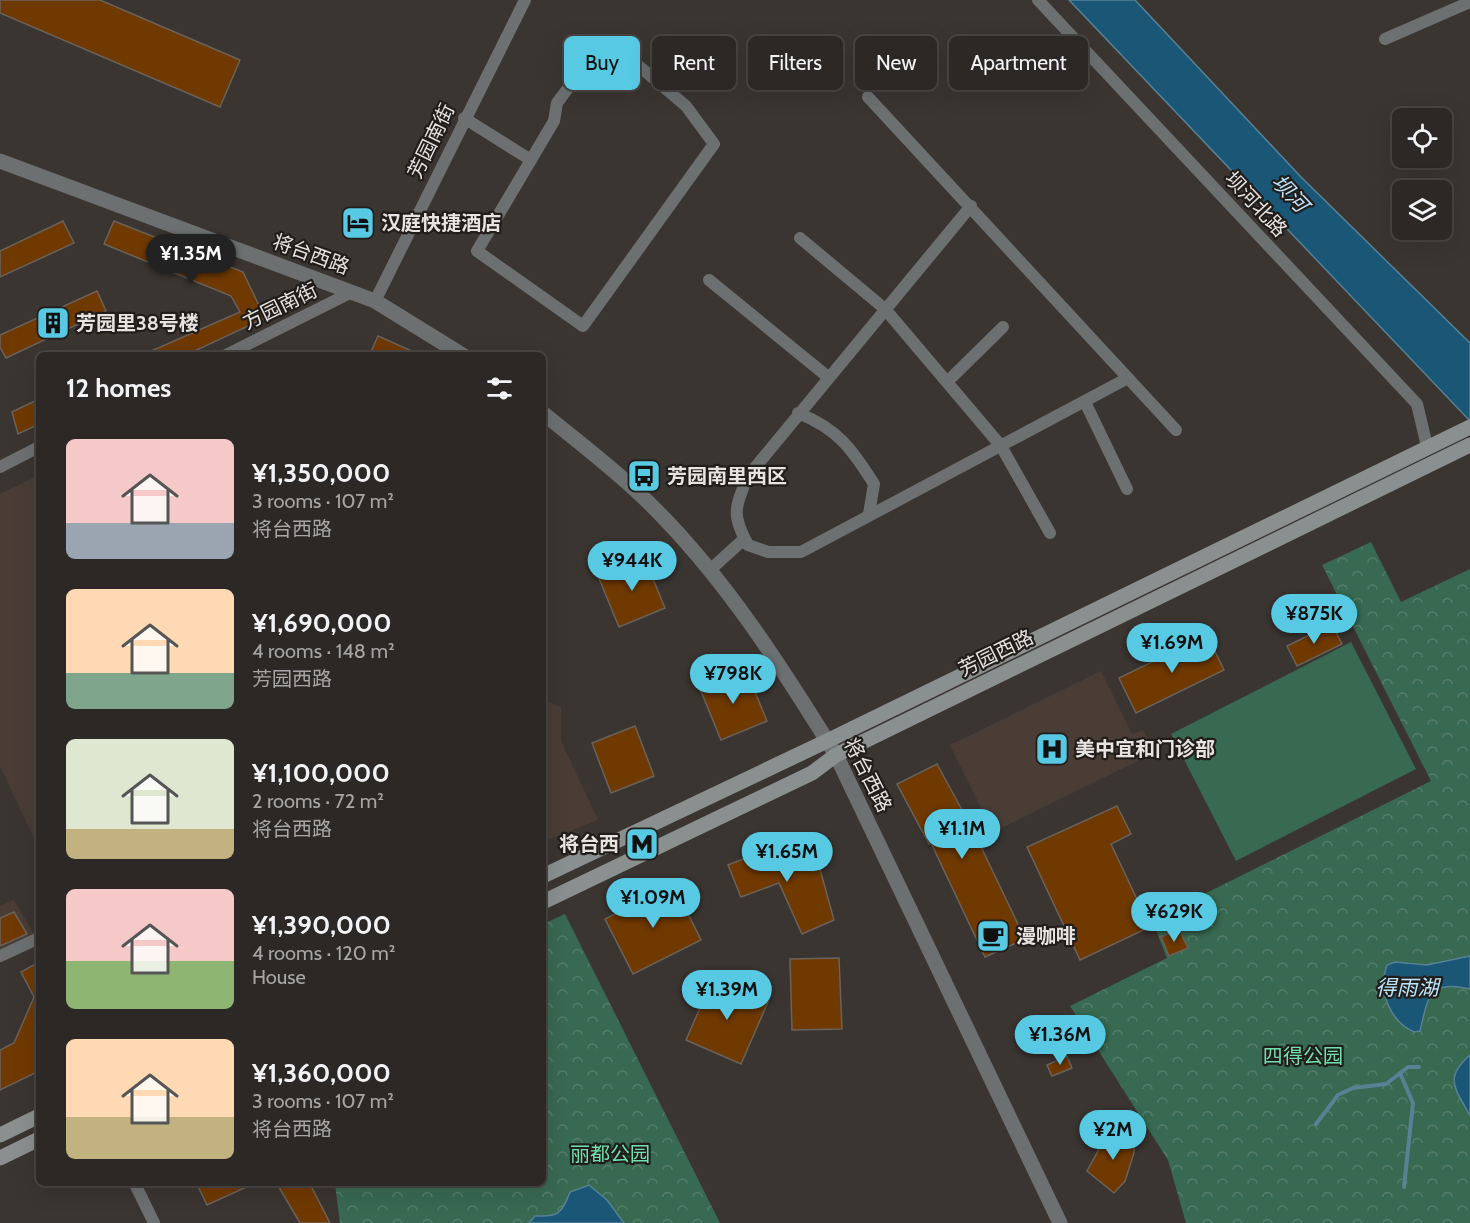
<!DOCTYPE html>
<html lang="en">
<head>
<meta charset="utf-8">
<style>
	:root { --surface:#2c2825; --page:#34302d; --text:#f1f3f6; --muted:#a6a6a7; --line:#484442; --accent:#58c9e3 }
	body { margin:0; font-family:Cabin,"Noto Sans SC",sans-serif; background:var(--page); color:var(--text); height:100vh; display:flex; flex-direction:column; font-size:22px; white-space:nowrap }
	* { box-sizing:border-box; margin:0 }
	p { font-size:20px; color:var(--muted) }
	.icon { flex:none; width:33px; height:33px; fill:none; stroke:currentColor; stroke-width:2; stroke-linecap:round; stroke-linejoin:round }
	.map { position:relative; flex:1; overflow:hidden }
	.drawer { position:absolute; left:36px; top:352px; width:510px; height:834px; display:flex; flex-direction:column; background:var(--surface); border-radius:9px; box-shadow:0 6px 24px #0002,0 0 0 2px var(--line) }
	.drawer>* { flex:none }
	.guide { position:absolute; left:564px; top:36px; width:570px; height:54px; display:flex; gap:12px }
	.buttons { position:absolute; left:1392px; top:108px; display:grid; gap:12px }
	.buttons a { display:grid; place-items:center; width:60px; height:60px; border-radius:9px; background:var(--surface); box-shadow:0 6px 24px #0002,0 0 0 2px var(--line); font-size:30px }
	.price { position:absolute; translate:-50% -51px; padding:0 14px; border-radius:21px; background:var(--accent); color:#111; font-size:20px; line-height:39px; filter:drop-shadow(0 2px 3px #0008) }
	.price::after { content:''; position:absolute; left:50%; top:36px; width:18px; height:14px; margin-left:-9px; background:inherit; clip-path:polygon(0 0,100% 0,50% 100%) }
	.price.current { background:#222; color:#fff }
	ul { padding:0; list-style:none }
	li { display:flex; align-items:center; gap:18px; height:150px; padding:0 30px }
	li span { display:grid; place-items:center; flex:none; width:168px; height:120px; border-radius:9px; color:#555 }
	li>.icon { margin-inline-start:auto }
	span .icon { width:72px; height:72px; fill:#fffc; stroke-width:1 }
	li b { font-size:26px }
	h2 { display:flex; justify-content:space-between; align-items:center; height:72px; padding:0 30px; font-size:26px }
	.pill { padding:0 21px; border-radius:9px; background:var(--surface); box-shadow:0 6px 24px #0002,0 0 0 2px var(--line); font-size:21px; line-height:54px }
	.pill.current { background:var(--accent); color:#111 }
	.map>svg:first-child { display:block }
</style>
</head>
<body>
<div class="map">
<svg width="1470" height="1223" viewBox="0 0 1470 1223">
	<defs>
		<pattern id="park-crowns" width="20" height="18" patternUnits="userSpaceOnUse" patternTransform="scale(1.5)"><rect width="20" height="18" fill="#386951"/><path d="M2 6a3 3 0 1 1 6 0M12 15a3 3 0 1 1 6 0" fill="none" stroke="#557e6a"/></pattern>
	</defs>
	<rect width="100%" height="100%" fill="#3b3531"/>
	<g fill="#493d36">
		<path d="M39,475V849L0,766V494Z"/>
		<path d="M1101,671L1132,734L1143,730L1154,753L993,832L950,745Z"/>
		<path d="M543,700L561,707V741L598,820L543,842Z"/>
		<path d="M14,900L34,934L0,950V906Z"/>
	</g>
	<path fill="#386951" d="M1351,642L1416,769L1236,861L1171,734Z"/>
	<g fill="url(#park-crowns)">
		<path d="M1371,542L1401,602L1470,569V1223H1186L1168,1160L1070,1006L1167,958L1152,920L1431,781L1322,565Z"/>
		<path d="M565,914L720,1223H340L335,1184H543V924Z"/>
	</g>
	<g fill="#1a5776" stroke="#588196" stroke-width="1.5">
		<path d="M1069,0H1135L1301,177L1470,343V421Z"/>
		<path d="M1470,956V989C1429,979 1428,997 1420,1031L1414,1032C1390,1021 1377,991 1387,965L1395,962L1427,965Z"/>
		<path d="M1470,1055V1116C1457,1090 1442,1079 1470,1055Z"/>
		<path d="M589,1185L607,1200L624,1223H529L535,1216C559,1216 561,1215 570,1192Z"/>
	</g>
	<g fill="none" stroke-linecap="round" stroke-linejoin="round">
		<g stroke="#588196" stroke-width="4">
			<path d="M1400,1073L1413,1103L1404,1187"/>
			<path d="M1316,1124L1338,1095L1353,1088L1386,1084L1408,1067H1419"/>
		</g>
	</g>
	<g fill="#703900" stroke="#69625d" stroke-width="1.5">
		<path d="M0,0H100L240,60L220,107L0,13Z"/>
		<path d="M63,221L74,243L0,277V251Z"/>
		<path d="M114,221L243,272L265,318L184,356H140L240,312L231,296L104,244Z"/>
		<path d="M97,291L106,311L6,358L0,347V335Z"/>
		<path d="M378,336L423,356H369Z"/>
		<path d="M39,399V424L18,434L12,412Z"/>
		<path d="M644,557L665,608L619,627L598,576Z"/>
		<path d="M1332,624L1342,644L1297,666L1287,646Z"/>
		<path d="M1207,635L1224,670L1136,713L1119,678Z"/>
		<path d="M746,670L767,721L721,740L700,689Z"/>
		<path d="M635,726L654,776L611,793L592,743Z"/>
		<path d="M937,764L974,832L1025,939L985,957L931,843L929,844L897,784Z"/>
		<path d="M1117,806L1131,834L1111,844L1150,927L1080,960L1027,847Z"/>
		<path d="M773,847L800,848L818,862L834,920L802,934L779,883L741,897L728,865Z"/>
		<path d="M673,884L701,940L633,974L605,919Z"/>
		<path d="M14,912L27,934L0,946V918Z"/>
		<path d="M1179,929L1188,948L1169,956L1161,937Z"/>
		<path d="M839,958L842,1029L792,1030L790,959Z"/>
		<path d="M39,962V1071L0,1090V1050L14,1043L34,997L21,972Z"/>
		<path d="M713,978L768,1002L741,1064L686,1040Z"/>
		<path d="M1067,1056L1072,1068L1052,1076L1047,1065Z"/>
		<path d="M1098,1137H1134V1153L1125,1181L1114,1193L1087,1171L1098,1151Z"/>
		<path d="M197,1184H253L207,1205Z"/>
		<path d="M277,1184H310L330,1223H300Z"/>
	</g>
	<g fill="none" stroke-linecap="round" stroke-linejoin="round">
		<g stroke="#6c7070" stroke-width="12">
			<path d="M1038,0L1417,404L1427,446"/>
			<path d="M1385,39L1470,2"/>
			<path d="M627,56L686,106L714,144L583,326L477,251L554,121L557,103L586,64L611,77Z"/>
			<path d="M868,97L1176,430"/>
			<path d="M464,118L531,160"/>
			<path d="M971,206L748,476C735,508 731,514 748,545L768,552H801L1128,378"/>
			<path d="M800,238L885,309L1001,446L1050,533"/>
			<path d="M709,280L828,377"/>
			<path d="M375,301L525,0"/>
			<path d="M224,356L352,292"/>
			<path d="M947,382L1003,327"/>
			<path d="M1085,402L1127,489"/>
			<path d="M798,413C838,429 852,449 874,484L869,514"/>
			<path d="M0,467L39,447"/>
			<path d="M710,570L744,539"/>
			<path d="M0,956L39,938"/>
			<path d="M135,1184L154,1223"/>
		</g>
		<g stroke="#6c7070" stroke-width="15">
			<path d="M0,161L375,301L464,356"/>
			<path d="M543,413C578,442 616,470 648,502C723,575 781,666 836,755L1060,1223"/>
		</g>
		<g stroke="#8a9090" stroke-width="15">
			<path d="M543,876L827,741L1470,427"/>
			<path d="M543,902L812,773L836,755L1470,445"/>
			<path d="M0,1135L39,1116"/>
			<path d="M0,1158L39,1139"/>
		</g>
	</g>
	<defs>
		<symbol id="hotel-square" viewBox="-11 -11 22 22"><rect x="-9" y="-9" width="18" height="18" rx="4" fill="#58c9e3" stroke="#201d1b"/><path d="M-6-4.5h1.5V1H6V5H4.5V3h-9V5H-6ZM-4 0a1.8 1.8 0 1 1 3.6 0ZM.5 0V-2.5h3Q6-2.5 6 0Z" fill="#111"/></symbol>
		<symbol id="building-square" viewBox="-11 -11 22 22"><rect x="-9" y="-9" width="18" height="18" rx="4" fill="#58c9e3" stroke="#201d1b"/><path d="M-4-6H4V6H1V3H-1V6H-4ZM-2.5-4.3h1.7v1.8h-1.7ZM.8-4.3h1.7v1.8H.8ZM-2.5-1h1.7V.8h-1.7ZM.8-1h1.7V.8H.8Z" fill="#111"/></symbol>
		<symbol id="bus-square" viewBox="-11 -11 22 22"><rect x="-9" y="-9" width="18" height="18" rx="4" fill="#58c9e3" stroke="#201d1b"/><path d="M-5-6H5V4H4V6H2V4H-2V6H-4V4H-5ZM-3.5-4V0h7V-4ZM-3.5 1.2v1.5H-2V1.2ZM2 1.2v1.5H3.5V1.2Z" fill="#111"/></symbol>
		<symbol id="hospital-square" viewBox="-11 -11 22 22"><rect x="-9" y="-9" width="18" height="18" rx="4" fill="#58c9e3" stroke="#201d1b"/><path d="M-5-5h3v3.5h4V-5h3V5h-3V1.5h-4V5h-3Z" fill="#111"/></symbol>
		<symbol id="metro-square" viewBox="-11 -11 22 22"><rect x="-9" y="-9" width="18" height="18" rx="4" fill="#58c9e3" stroke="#201d1b"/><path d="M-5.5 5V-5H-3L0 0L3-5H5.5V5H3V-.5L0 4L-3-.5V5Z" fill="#111"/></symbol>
		<symbol id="cafe-square" viewBox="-11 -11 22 22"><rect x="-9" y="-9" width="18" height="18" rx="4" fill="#58c9e3" stroke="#201d1b"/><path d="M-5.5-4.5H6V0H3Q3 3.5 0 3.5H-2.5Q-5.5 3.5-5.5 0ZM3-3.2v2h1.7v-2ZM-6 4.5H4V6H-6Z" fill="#111"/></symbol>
	</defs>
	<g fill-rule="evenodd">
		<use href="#hotel-square" x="339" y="204" width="38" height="38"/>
		<use href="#building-square" x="34" y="304" width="38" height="38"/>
		<use href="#bus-square" x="625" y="457" width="38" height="38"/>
		<use href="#hospital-square" x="1033" y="730" width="38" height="38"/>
		<use href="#metro-square" x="623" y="825" width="38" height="38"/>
		<use href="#cafe-square" x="974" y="917" width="38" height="38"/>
	</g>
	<g text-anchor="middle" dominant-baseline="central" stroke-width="4.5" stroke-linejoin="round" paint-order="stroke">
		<g font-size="20" fill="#e7e3e1" stroke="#201d1b">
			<text transform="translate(431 141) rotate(-64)">芳园南街</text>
			<text transform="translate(1256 204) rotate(47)">坝河北路</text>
			<text transform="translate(311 254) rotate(20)">将台西路</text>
			<text transform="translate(280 306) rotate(-26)">方园南街</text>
			<text transform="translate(996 653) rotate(-26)">芳园西路</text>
			<text transform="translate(868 775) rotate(63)">将台西路</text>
		</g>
		<g font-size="20" font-weight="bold" fill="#e7e3e1" stroke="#201d1b" text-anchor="start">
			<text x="381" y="223">汉庭快捷酒店</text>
			<text x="76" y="323">芳园里38号楼</text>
			<text x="667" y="476">芳园南里西区</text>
			<text x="1075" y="749">美中宜和门诊部</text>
			<text x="619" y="844" text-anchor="end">将台西</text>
			<text x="1016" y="936">漫咖啡</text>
		</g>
		<g font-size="20" fill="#70e1ac" stroke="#201d1b">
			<text x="1303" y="1056">四得公园</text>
			<text x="610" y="1154">丽都公园</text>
		</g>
		<g font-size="21" font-style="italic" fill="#bfe5fd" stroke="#201d1b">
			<text transform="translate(1290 193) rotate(47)">坝河</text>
			<text x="1407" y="987">得雨湖</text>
		</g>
	</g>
</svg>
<div class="buttons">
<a><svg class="icon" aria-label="locate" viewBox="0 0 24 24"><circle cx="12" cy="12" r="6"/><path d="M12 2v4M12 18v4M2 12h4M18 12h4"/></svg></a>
<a><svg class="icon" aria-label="layers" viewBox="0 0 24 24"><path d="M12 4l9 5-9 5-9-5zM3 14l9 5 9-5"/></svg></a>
</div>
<b class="price current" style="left:191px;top:285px">¥1.35M</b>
<b class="price" style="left:632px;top:592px">¥944K</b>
<b class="price" style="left:1314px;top:645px">¥875K</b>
<b class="price" style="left:1172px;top:674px">¥1.69M</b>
<b class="price" style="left:733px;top:705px">¥798K</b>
<b class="price" style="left:962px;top:860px">¥1.1M</b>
<b class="price" style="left:787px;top:883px">¥1.65M</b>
<b class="price" style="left:653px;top:929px">¥1.09M</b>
<b class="price" style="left:1174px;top:943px">¥629K</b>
<b class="price" style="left:727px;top:1021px">¥1.39M</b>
<b class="price" style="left:1060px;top:1066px">¥1.36M</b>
<b class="price" style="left:1113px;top:1161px">¥2M</b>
<div class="guide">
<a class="pill current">Buy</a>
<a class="pill">Rent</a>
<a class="pill">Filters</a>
<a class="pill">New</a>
<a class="pill">Apartment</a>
</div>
<section class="drawer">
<h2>12 homes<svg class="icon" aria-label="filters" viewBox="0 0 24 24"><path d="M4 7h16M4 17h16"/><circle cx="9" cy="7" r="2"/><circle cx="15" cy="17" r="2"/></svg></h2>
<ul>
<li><span style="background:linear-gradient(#f6c9c9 70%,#9aa5b1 0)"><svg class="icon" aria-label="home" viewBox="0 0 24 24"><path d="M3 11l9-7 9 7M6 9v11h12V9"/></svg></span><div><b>¥1,350,000</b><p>3 rooms · 107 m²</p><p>将台西路</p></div></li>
<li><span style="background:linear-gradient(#ffd9b3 70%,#7fa58c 0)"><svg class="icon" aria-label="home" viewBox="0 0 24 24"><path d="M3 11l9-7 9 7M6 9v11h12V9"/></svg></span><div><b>¥1,690,000</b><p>4 rooms · 148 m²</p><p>芳园西路</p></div></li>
<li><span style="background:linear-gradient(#dfe7d0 75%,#c2b280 0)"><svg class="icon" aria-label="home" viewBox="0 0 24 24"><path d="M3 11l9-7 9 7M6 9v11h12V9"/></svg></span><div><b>¥1,100,000</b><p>2 rooms · 72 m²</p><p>将台西路</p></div></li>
<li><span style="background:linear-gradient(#f6c9c9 60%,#8fb573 0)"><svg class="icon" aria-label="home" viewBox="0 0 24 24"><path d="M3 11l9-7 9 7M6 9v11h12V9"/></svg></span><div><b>¥1,390,000</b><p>4 rooms · 120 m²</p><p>House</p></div></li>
<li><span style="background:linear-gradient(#ffd9b3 65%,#c2b280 0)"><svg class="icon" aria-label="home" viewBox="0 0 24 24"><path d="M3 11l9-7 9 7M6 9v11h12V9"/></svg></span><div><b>¥1,360,000</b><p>3 rooms · 107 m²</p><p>将台西路</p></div></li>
</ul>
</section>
</div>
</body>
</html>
